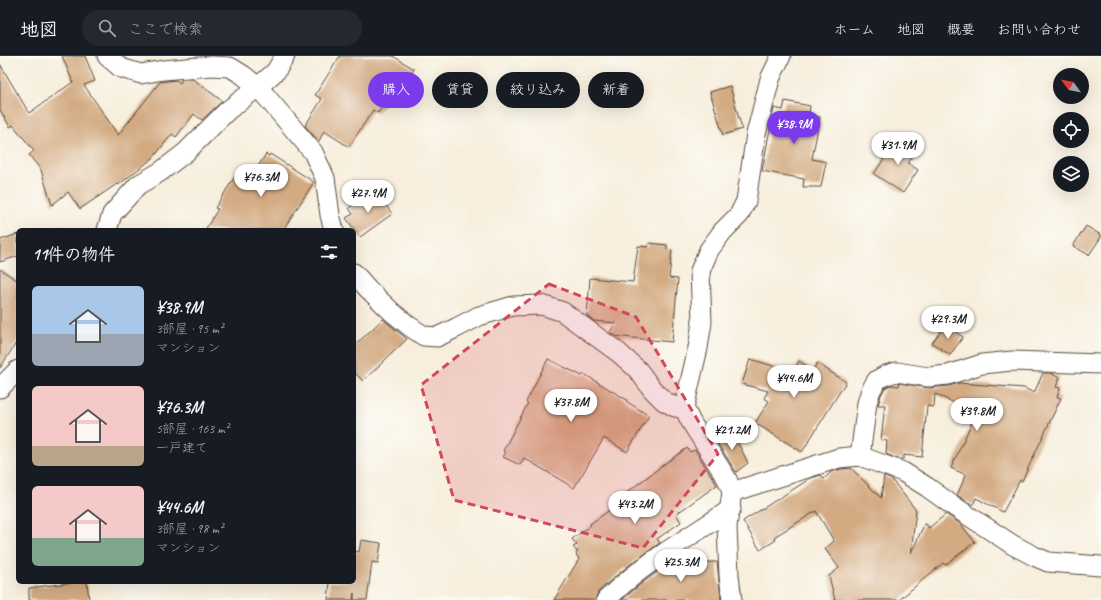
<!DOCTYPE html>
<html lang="ja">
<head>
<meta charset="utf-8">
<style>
	:root { --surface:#171b24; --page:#242831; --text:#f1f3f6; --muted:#9ea1a6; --line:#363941; --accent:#7c3aed }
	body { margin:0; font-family:Caveat,"Klee One",sans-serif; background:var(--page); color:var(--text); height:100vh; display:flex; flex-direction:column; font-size:15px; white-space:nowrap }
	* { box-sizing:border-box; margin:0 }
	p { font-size:13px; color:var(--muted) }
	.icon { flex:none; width:22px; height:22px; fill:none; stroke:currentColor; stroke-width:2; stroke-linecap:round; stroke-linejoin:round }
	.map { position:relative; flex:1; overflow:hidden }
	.side { position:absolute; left:16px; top:172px; width:340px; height:356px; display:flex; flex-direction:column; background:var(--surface); border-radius:6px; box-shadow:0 4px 16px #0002 }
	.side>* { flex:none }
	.hud { position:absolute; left:368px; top:16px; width:380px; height:36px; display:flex; gap:8px }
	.needle { width:26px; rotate:303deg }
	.buttons { position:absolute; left:1053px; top:12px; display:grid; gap:8px }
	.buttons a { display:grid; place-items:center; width:36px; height:36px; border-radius:50%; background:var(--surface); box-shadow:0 4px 16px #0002; font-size:20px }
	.price { position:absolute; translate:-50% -34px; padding:0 9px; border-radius:14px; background:#fff; color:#222; font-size:13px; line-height:26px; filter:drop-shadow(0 1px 2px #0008) }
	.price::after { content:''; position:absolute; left:50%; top:24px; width:12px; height:9px; margin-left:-6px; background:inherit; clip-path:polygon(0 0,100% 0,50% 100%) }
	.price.active { background:var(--accent); color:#fff }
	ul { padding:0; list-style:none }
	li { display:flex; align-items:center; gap:12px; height:100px; padding:0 16px }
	li span { display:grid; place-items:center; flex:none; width:112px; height:80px; border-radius:6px; color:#555 }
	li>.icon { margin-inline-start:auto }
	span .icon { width:48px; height:48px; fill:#fffc; stroke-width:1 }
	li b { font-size:17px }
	h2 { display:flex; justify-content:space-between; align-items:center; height:48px; padding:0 16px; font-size:17px }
	.tag { padding:0 14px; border-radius:18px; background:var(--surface); box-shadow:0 4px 16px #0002; font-size:14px; line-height:36px }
	.tag.active { background:var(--accent); color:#fff }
	header { display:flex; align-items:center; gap:24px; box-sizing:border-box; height:56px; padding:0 20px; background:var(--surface); border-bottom:1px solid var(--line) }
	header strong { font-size:19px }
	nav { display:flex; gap:22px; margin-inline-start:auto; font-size:14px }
	.search { width:280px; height:36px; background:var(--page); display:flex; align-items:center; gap:10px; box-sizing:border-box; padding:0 14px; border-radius:22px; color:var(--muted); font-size:15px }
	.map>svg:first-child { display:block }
</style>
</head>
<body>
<header>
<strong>地図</strong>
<div class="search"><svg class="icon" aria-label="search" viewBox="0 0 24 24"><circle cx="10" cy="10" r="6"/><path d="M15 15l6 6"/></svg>ここで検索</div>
<nav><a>ホーム</a><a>地図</a><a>概要</a><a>お問い合わせ</a></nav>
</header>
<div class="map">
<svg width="1101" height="544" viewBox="0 0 1101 544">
	<rect width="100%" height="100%" fill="#fdfcf7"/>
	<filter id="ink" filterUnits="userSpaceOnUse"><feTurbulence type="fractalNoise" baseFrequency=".025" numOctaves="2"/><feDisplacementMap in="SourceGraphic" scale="8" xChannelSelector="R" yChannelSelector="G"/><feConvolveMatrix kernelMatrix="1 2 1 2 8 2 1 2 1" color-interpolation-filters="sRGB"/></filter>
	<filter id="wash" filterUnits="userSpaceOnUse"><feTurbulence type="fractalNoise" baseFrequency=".012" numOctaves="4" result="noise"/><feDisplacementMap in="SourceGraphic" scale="16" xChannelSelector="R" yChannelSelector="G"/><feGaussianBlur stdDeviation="0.9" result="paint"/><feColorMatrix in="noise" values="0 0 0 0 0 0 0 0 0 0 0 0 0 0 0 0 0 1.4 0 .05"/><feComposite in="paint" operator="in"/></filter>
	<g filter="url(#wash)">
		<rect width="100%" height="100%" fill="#f7eedc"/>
		<g id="blocks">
			<g fill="#d3aa82">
				<path d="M62,0H85L95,25L84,29L118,79L160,26L176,24L180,27L182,23H193L222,45L202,64L194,58L176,81L172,78L153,102L118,129L117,128L80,153L68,136L52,149L41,114L29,99L34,95L13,69L10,71L0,54V8L29,57L73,26Z"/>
				<path d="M340,0H393L414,13L396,41L391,38L378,57L373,54L349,91L324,75L319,85L305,70L322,43L315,39Z"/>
				<path d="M730,30L742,73L723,79L710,36Z"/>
				<path d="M785,45L810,50L809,59L820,61L812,103L826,106L821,131H803L804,123L762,115L774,52L783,54Z"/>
				<path d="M898,81L917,93L908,107L918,114L903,137L874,118Z"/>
				<path d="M266,98L269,100L270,98L314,126L283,174H205L218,153L215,152L239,114L251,121Z"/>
				<path d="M370,136L374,142L379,139L392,158L360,181L346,162L353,158L349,152Z"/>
				<path d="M1086,170L1101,179V181L1089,199L1073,190Z"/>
				<path d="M18,178V200L0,206V184Z"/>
				<path d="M649,187L667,189V193L672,194L669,222L678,223L672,286L614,280L610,276L616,267L594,265L587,260L590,222L633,226L638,190L648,191Z"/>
				<path d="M0,213L18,225V284L0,312Z"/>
				<path d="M383,263L407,283L363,325L354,316V290Z"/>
				<path d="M945,269L963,281L950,299L932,287Z"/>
				<path d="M548,303L582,320L584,318L627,344L626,345L649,360L627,396L604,382L574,432L524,402L520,409L503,401L506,396L503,395L528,347L526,346Z"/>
				<path d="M750,303L790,315L792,311L795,313L799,305L813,314L817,307L846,326L802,396L755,367L769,345L764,342L768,335L742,328Z"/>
				<path d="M1043,317H1050L1060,321L1056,331L1060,332L1057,341L1061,342L1022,425L1020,424L1003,456L976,442L973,449L957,439L966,419L951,412L972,366L969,365L975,354H970L935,338L934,351L927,350L922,401L904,399V403H898L886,398L887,385L881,384L885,349H878L881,339L885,332L890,329L899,330V327L929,332L949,330L959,327L1024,332L1034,337Z"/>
				<path d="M732,375L748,407L736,416L715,383Z"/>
				<path d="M687,392L690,396L695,394L717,429L676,458L681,466L657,483L660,487L628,510L612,523L598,536L596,540L595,544H554L579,503L576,498L578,496L573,491L577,489L572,483L591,469L590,468L614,451L612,448L663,409Z"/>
				<path d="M851,412L881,442L884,420L892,424L916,454L911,497L925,467L929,472L946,458L963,470V471L975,486L945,509L943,507L899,544H835L829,520L839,512L825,493L834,485L816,455L774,481L776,484L760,494L743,465L811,422L821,419L824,423L831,416L841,413Z"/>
				<path d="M361,484L381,487L378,507L372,506L367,544H354V537L353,544H328L330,526H354V495L359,496Z"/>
				<path d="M674,504L676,507L717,506L721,544H622L642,527Z"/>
				<path d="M76,526H87L89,544H29V532Z"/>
			</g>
		</g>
	</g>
	<g filter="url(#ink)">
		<use href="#blocks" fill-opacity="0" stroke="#57473a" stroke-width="1"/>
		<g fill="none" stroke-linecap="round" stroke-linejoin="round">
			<defs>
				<g id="street">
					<path d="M107,0L121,12L141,18L163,14L211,10L230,11L243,19L258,31L313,96L325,122L330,159L334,174"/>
					<path d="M107,174L112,158L138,129L160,116L186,96L227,55L258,31L276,15L285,0"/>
					<path d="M354,217L368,233L392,256L409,270L424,280L437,281L456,272L479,260L513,250L542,249L563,256L619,297L638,314L652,333L664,345L675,351L684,352"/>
					<path d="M0,332L18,314"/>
					<path d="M860,400L867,347L871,334L877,324L886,319L897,316L928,321L948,319L982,308L1012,305L1101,308"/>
					<path d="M732,436L839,402L860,400L903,416L927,431L952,449L1013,489L1034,500L1048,506L1101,510"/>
					<path d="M606,544C642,508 688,482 731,453"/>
					<path d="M732,544L729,520L727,470L732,436L727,423L691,366L684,352L698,292L702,266L700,215L709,194L723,175L739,159L746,145L756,78L770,23L781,0"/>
				</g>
			</defs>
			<use href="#street" stroke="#57473a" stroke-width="21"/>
			<use href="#street" stroke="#fff" stroke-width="19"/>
		</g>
	</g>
	<path fill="#d1495b" fill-opacity="0.2" stroke="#d1495b" stroke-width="3" stroke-dasharray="8 5" stroke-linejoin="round" d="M549,228L636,261L718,398L643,492L454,444L421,329Z"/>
</svg>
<div class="buttons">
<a><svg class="needle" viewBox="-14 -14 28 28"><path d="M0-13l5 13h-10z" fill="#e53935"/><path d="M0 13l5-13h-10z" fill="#9ea1a6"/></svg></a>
<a><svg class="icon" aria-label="locate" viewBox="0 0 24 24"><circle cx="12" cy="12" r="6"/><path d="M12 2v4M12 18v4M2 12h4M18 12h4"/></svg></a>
<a><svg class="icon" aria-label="layers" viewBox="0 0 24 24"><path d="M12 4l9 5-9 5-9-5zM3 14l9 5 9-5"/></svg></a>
</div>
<b class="price active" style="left:794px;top:89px">¥38.9M</b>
<b class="price" style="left:898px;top:110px">¥31.9M</b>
<b class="price" style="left:261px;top:142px">¥76.3M</b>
<b class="price" style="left:368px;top:158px">¥27.9M</b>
<b class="price" style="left:948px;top:284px">¥29.3M</b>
<b class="price" style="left:794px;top:343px">¥44.6M</b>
<b class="price" style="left:571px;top:367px">¥37.8M</b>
<b class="price" style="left:977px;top:376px">¥39.8M</b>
<b class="price" style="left:732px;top:395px">¥21.2M</b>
<b class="price" style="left:635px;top:469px">¥43.2M</b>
<b class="price" style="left:681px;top:527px">¥25.3M</b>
<div class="hud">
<a class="tag active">購入</a>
<a class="tag">賃貸</a>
<a class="tag">絞り込み</a>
<a class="tag">新着</a>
</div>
<section class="side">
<h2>11件の物件<svg class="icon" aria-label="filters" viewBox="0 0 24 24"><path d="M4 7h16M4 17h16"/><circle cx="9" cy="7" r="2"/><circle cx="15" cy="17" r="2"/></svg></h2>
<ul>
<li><span style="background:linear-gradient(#a9c7e8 60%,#9aa5b1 0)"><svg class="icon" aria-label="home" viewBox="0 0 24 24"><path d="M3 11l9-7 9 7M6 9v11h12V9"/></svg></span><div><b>¥38.9M</b><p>3部屋 · 95 m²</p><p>マンション</p></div></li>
<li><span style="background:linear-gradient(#f6c9c9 75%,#b9a48a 0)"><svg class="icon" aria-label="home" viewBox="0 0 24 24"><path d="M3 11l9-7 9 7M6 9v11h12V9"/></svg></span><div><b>¥76.3M</b><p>5部屋 · 163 m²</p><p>一戸建て</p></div></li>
<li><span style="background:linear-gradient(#f6c9c9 65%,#7fa58c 0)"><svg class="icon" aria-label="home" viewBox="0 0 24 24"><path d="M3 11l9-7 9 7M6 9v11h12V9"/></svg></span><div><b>¥44.6M</b><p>3部屋 · 98 m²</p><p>マンション</p></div></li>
</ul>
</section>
</div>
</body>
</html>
